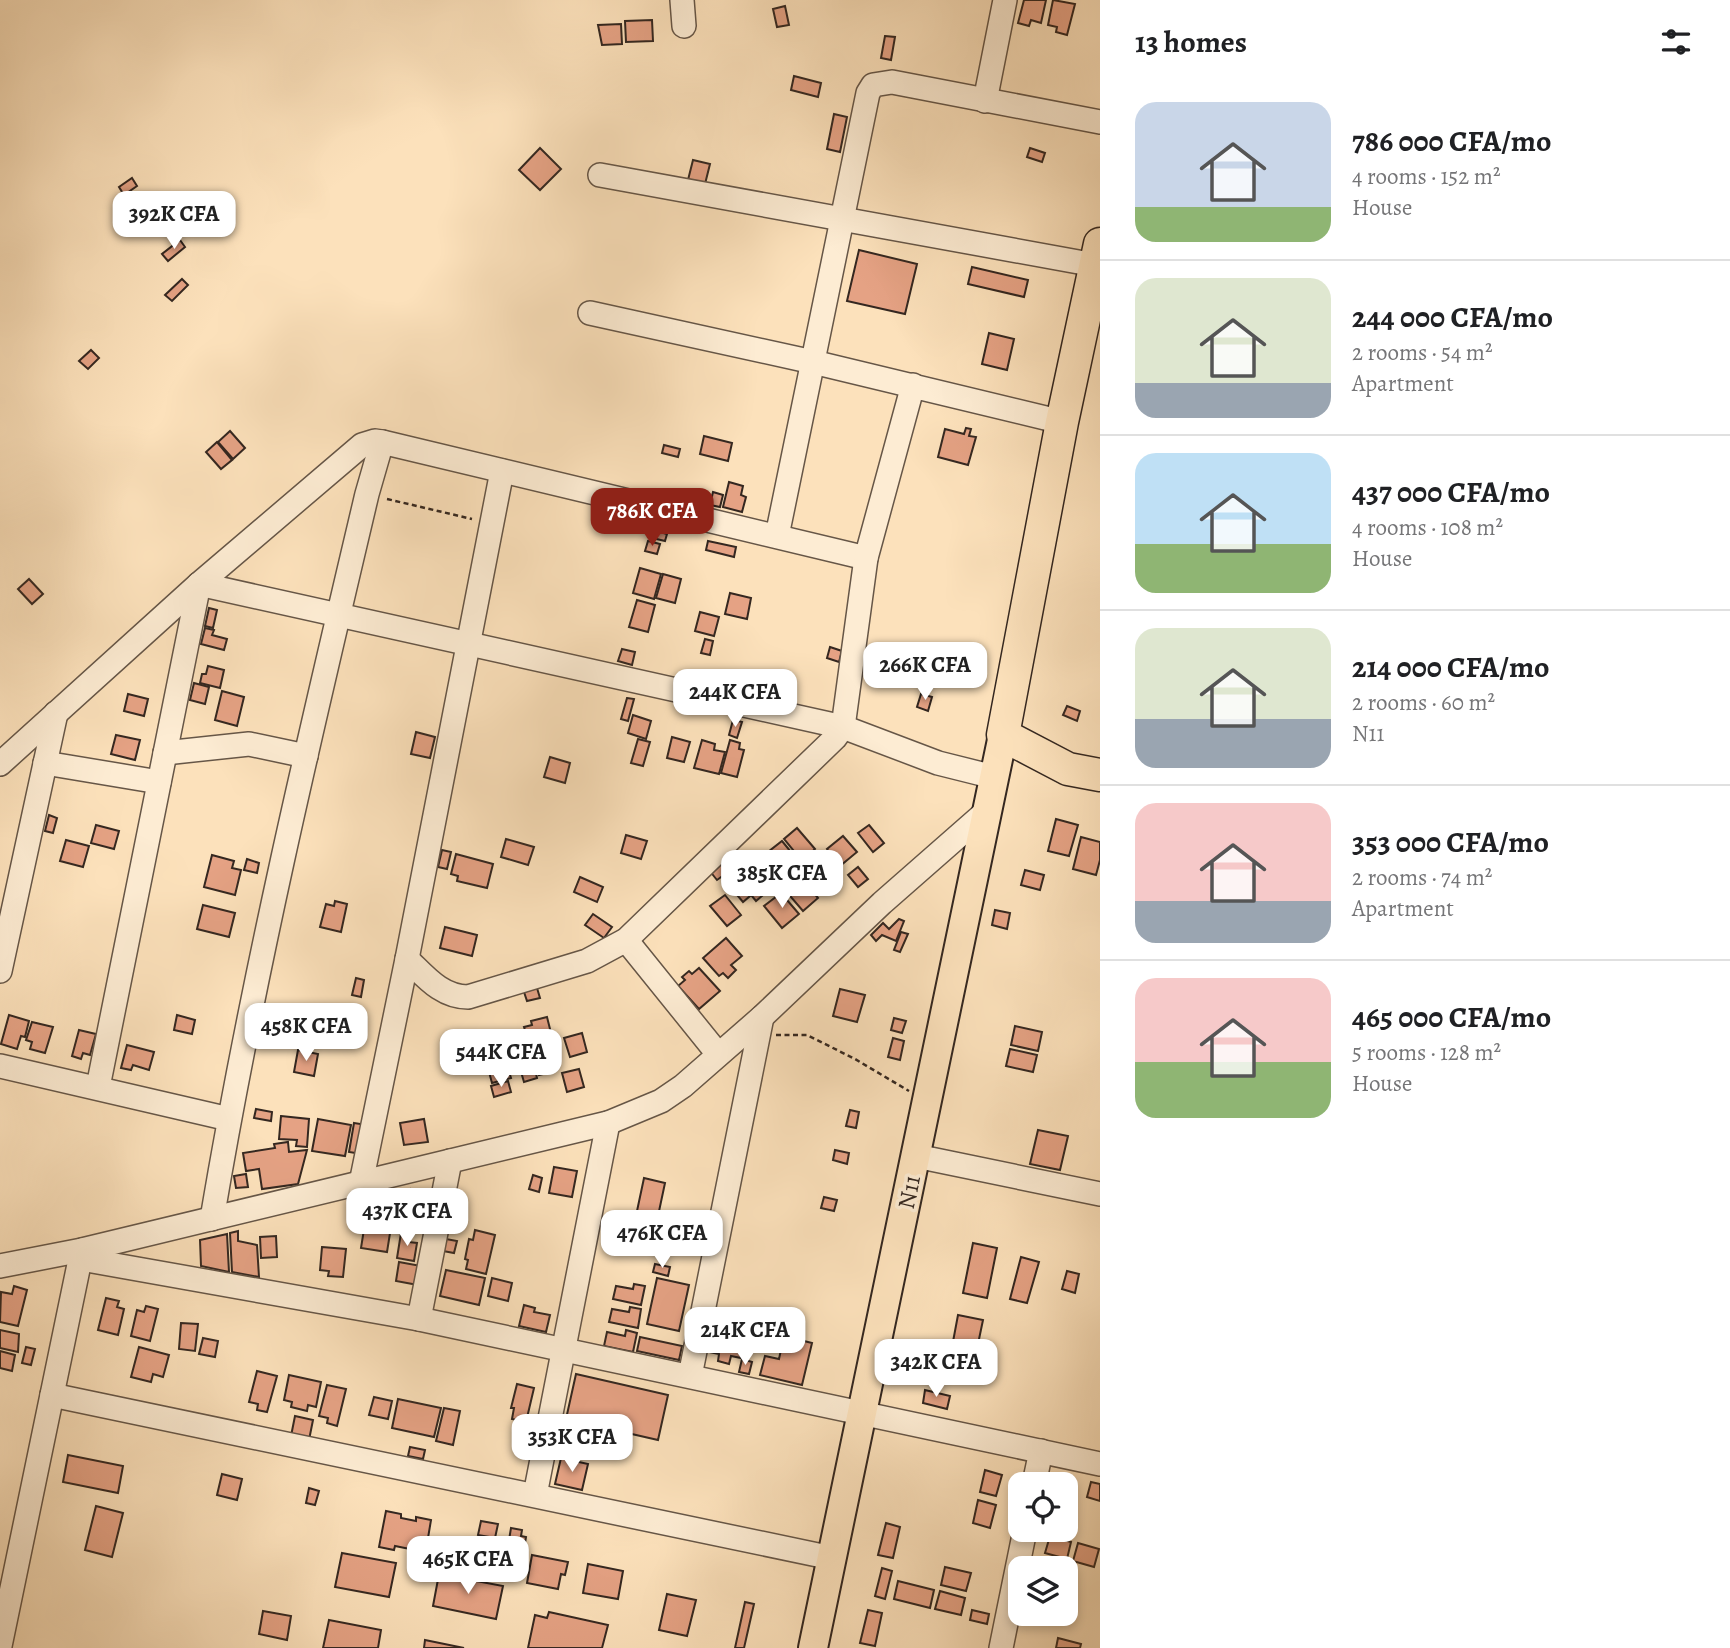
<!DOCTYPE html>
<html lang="en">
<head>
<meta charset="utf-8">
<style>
	:root { --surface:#fff; --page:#f6f6f6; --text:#202124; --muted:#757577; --line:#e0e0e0; --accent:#8f2418 }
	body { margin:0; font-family:Alegreya,serif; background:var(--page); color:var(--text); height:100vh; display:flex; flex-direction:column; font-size:26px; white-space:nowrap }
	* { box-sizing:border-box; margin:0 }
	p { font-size:23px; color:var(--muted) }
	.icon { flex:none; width:38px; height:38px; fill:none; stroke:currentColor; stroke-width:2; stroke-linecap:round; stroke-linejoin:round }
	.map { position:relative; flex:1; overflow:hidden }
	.side { display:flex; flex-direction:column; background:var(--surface); width:630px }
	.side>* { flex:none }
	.controls { position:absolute; left:1008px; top:1472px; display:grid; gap:14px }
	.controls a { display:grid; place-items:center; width:70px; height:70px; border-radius:14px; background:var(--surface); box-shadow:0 4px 10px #0003; font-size:35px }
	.price { position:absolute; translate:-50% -60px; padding:0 16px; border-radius:14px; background:#fff; color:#222; font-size:23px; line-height:46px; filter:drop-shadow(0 2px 4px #0008) }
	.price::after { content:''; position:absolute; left:50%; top:42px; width:21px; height:16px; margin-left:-10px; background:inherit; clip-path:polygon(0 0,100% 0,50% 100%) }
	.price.current { background:var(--accent); color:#fff }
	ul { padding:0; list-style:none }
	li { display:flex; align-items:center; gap:21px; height:175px; padding:0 35px }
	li+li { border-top:2px solid var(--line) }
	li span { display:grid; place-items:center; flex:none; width:196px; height:140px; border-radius:21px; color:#555 }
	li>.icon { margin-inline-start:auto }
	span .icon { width:84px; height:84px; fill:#fffc; stroke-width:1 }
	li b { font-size:30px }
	h2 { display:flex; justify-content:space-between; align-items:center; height:84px; padding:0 35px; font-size:30px }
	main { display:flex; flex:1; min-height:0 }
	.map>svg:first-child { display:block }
</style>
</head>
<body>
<main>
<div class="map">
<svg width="1100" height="1648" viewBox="0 0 1100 1648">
	<rect width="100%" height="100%" fill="#fce1bb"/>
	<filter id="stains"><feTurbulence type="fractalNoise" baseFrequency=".00286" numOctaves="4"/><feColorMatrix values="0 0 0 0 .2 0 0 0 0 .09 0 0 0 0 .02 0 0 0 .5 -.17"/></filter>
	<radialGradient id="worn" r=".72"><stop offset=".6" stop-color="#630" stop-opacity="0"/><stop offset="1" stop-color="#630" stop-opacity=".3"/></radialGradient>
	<g fill="#e5a284" stroke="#342720" stroke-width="2">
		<path d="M1024,0H1046L1041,23L1031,20L1029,26L1018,23Z"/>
		<path d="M1053,0L1075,4L1067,35L1056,32L1057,27L1048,25Z"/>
		<path d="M785,6L789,25L777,27L773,9Z"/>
		<path d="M652,20L653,41L626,42L625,21Z"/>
		<path d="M621,24L622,44L602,45L598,25Z"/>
		<path d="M885,36L895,37L891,60L881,58Z"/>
		<path d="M794,76L821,83L818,97L791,90Z"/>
		<path d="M834,114L847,117L840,152L827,149Z"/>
		<path d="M540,148L561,169L540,190L519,170Z"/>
		<path d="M1030,148L1045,153L1042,162L1027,157Z"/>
		<path d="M693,160L710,164L705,184L688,180Z"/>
		<path d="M132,178L137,186L124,195L119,187Z"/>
		<path d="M180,240L185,247L168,261L162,254Z"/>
		<path d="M859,250L917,264L905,314L847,301Z"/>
		<path d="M972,267L1028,280L1024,297L968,284Z"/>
		<path d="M182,279L188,285L172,301L165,295Z"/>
		<path d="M989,333L1014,339L1007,370L982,364Z"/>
		<path d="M91,350L99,358L88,369L79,361Z"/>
		<path d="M966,428L971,429L969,436L976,437L968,465L938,457L945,429L964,434Z"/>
		<path d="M230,431L245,448L233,459L218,442Z"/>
		<path d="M704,436L732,443L728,461L700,454Z"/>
		<path d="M217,442L232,460L221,469L206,452Z"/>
		<path d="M664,445L680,449L678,457L662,453Z"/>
		<path d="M729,482L743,486L741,495L746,497L742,512L723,507Z"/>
		<path d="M713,492L723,495L720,507L710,505Z"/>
		<path d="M649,529L667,534L665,541L648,537Z"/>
		<path d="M648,541L660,544L657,554L645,551Z"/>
		<path d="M708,541L736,547L734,557L706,550Z"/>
		<path d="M640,568L661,574L654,599L633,593Z"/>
		<path d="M663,574L681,579L675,603L656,598Z"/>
		<path d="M29,579L43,594L32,604L18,589Z"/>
		<path d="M730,593L751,598L747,619L725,614Z"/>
		<path d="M637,600L655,605L648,632L629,627Z"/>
		<path d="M209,608L217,610L213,628L205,626Z"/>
		<path d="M700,612L719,617L714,636L695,631Z"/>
		<path d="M205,628L214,630L212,635L227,639L224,650L201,644Z"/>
		<path d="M705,639L713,641L710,655L701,653Z"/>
		<path d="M830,647L842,651L839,662L827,658Z"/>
		<path d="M622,649L635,652L632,665L618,661Z"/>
		<path d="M208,666L224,670L220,688L200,683L202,674H206Z"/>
		<path d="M194,683L209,687L205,704L190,700Z"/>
		<path d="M222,691L244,697L237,726L215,720Z"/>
		<path d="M128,694L148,699L144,716L124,711Z"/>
		<path d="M921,694L932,697L928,711L917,707Z"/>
		<path d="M627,698L634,699L628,721L621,719Z"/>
		<path d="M1067,706L1080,711L1077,721L1063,715Z"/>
		<path d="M633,715L651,721L646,739L628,733Z"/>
		<path d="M733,720L742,722L737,738L729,735Z"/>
		<path d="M416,732L435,737L430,758L411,754Z"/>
		<path d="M116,735L140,740L135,760L111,754Z"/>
		<path d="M672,737L690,742L684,762L667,758Z"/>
		<path d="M638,739L650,742L643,766L631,763Z"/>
		<path d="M702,740L715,744L714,750L725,752L719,774L694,768Z"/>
		<path d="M730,740L740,743L739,749L744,750L737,777L721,773Z"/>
		<path d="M550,757L570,763L565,783L544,777Z"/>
		<path d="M49,815L57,818L53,833L45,831Z"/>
		<path d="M1056,819L1078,825L1069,856L1048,851Z"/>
		<path d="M96,825L119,831L114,849L91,843Z"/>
		<path d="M869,825L884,843L873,852L858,833Z"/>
		<path d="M797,828L815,849L802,861L784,839Z"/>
		<path d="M626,835L647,841L641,859L621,853Z"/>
		<path d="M843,836L857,852L840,866L827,849Z"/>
		<path d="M1081,837L1100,842V860L1096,875L1073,869Z"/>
		<path d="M506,839L534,847L528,865L501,857Z"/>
		<path d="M66,840L89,846L83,867L60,861Z"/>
		<path d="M782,841L800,863L786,875L768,852Z"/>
		<path d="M442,850L451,852L447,869L438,867Z"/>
		<path d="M456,854L493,864L487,888L457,881L458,876L451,874Z"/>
		<path d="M767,854L786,876L773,886L757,868L762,864L759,860Z"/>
		<path d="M212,855L234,861L232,868L241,870L235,895L204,887Z"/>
		<path d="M812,856L824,871L809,883L797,869Z"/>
		<path d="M247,859L259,863L257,873L244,870Z"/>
		<path d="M720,861L728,872L717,880L709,870Z"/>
		<path d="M858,867L868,879L858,887L848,875Z"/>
		<path d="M753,868L770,889L756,901L738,879Z"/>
		<path d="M1025,870L1044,875L1040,890L1021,885Z"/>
		<path d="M800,876L818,898L803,911L784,889Z"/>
		<path d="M580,877L603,887L597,902L574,892Z"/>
		<path d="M740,883L750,896L743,902L732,889Z"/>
		<path d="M781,893L799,914L782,928L764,906Z"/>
		<path d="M725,895L741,915L727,926L710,906Z"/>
		<path d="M335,901L347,904L341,932L320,927L326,904L334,906Z"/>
		<path d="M203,905L235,913L229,937L197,929Z"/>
		<path d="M995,910L1010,913L1007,929L992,925Z"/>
		<path d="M593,914L612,927L604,938L585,925Z"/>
		<path d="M899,919L904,921L896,941L882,935L876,941L871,935L883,923L889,929Z"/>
		<path d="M445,927L477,935L472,956L440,948Z"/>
		<path d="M901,932L908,934L900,952L894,950Z"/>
		<path d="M726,938L742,956L731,965L736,970L728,978L723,973L719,976L703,958Z"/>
		<path d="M699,968L720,991L699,1009L678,986L685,980L682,977L689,971L692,974Z"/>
		<path d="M356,978L364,980L361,997L352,995Z"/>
		<path d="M537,988L540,998L527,1001L524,992Z"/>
		<path d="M840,989L865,995L857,1022L833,1016Z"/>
		<path d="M9,1015L29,1021L25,1037L21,1036L17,1049L1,1044Z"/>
		<path d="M177,1015L195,1020L192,1034L174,1030Z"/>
		<path d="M547,1017L552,1037L529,1043L524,1027L532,1025L531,1021Z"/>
		<path d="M894,1018L906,1021L902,1033L891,1030Z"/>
		<path d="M32,1022L53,1027L45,1053L30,1049L32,1042L26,1040Z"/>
		<path d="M1015,1026L1042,1032L1038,1051L1011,1045Z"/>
		<path d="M79,1030L96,1034L90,1055L83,1053L81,1059L72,1056Z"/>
		<path d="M582,1033L587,1052L570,1057L564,1038Z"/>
		<path d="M893,1038L904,1041L900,1060L888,1057Z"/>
		<path d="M127,1045L154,1052L149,1070L133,1065L131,1070L121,1068Z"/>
		<path d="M548,1045L555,1071L539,1075L532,1049Z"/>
		<path d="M1010,1049L1037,1055L1033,1072L1006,1066Z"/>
		<path d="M298,1050L318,1054L314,1076L294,1072Z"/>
		<path d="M503,1052L511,1078L492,1083L485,1057Z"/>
		<path d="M533,1061L537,1078L524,1082L519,1065Z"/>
		<path d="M579,1069L584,1087L567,1092L562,1073Z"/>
		<path d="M508,1081L511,1092L494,1097L491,1086Z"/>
		<path d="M256,1109L272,1112L271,1121L254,1118Z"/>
		<path d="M850,1110L859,1112L856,1128L846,1126Z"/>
		<path d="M281,1116L309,1119L307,1147L296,1146L297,1140L279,1139Z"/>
		<path d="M318,1119L351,1125L345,1156L312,1151Z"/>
		<path d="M424,1119L428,1142L404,1145L400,1123Z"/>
		<path d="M354,1123L367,1125L362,1154L349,1152Z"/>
		<path d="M1038,1130L1068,1136L1060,1170L1030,1164Z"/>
		<path d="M288,1142L289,1152L307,1150L298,1184L262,1189L259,1169L246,1171L243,1153L275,1148L274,1144Z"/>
		<path d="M835,1150L849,1153L847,1164L833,1160Z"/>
		<path d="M554,1167L577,1171L572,1197L549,1193Z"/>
		<path d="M246,1174L248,1187L236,1188L234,1176Z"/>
		<path d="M533,1175L542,1178L539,1192L529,1189Z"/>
		<path d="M644,1178L665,1183L658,1216L637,1211Z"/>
		<path d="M411,1189L434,1193L430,1217L407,1213Z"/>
		<path d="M824,1197L837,1200L834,1211L821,1208Z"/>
		<path d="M371,1214L388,1217L386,1226L391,1227L387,1252L361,1248L365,1223H370Z"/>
		<path d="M475,1230L495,1235L486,1274L466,1269L468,1260L465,1259L469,1239L473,1240Z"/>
		<path d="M238,1231V1241L257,1245L259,1277L232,1272L230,1233Z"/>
		<path d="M401,1233L410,1235L408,1242L417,1243L414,1261L397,1258Z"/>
		<path d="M227,1234L229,1272L201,1266L200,1240Z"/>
		<path d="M276,1236L277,1257L261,1258L260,1237Z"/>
		<path d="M446,1239L457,1241L454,1253L443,1251Z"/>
		<path d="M973,1243L997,1248L987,1298L963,1293Z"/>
		<path d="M322,1247L346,1249L343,1277L328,1276L329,1271L320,1270Z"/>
		<path d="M1021,1257L1039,1262L1027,1303L1010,1299Z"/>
		<path d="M399,1262L421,1266L418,1285L396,1281Z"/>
		<path d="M655,1264L670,1267L668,1276L653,1272Z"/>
		<path d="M446,1270L485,1278L479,1305L440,1296Z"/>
		<path d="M1067,1271L1079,1274L1075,1293L1062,1289Z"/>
		<path d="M492,1278L512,1283L508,1301L488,1296Z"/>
		<path d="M657,1278L689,1285L679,1331L647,1324Z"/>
		<path d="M634,1284L645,1286L641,1305L613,1299L616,1286L633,1289Z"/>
		<path d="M14,1286L27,1290L18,1326L0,1322L1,1292L12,1294Z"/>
		<path d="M106,1298L119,1301L117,1307L124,1309L118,1335L98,1330Z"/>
		<path d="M524,1305L535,1308L534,1312L550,1315L546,1332L519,1326Z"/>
		<path d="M146,1306L158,1309L150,1341L131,1336L137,1310L144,1312Z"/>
		<path d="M630,1307L641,1309L638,1328L609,1322L612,1309L629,1312Z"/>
		<path d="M958,1315L983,1320L973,1368L949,1363Z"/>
		<path d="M181,1323L198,1324L195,1351L179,1349Z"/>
		<path d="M713,1328L739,1333L738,1342L743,1343L741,1358L731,1356L729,1364L718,1361L719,1354L709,1352Z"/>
		<path d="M0,1330L19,1334L18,1352L0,1348Z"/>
		<path d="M626,1330L637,1333L633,1352L604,1346L607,1332L625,1336Z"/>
		<path d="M784,1336L812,1343L802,1385L760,1375L765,1356L779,1359Z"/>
		<path d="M640,1337L682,1346L679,1360L637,1351Z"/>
		<path d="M203,1338L218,1341L215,1357L199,1354Z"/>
		<path d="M26,1347L35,1349L31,1365L22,1363Z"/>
		<path d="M139,1347L169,1355L163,1377L153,1374L151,1382L131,1377Z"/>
		<path d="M0,1351L15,1355L12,1371L0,1368Z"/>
		<path d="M742,1359L752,1362L749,1374L739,1372Z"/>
		<path d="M257,1371L277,1376L267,1412L257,1410L258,1404L249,1402Z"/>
		<path d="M576,1374L668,1395L658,1440L566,1419Z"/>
		<path d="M289,1375L321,1382L316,1407L308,1405L307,1411L291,1407L292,1402L284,1400Z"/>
		<path d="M517,1384L534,1388L526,1422L512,1419L514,1408H511Z"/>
		<path d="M327,1385L346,1389L337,1426L327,1423L328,1418L319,1416Z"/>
		<path d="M925,1390L950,1396L947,1409L923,1403Z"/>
		<path d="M374,1397L392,1401L388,1419L369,1415Z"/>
		<path d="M398,1399L441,1408L434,1437L392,1428Z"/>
		<path d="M444,1408L460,1411L453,1445L436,1441Z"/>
		<path d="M295,1416L313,1420L308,1445L290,1441Z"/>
		<path d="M564,1425L584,1430L578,1456L558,1452Z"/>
		<path d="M410,1447L425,1450L423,1459L408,1456Z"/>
		<path d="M68,1455L123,1466L118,1493L63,1482Z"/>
		<path d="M561,1458L588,1464L582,1490L555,1484Z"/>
		<path d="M985,1470L1002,1475L996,1496L980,1492Z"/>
		<path d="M222,1474L242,1479L237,1500L217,1495Z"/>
		<path d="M1091,1482L1100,1484V1501L1087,1497Z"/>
		<path d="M309,1488L319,1491L315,1505L306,1503Z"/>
		<path d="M978,1500L996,1505L990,1528L973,1523Z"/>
		<path d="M96,1506L123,1513L112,1557L85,1550Z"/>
		<path d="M386,1511L401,1514V1518L416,1521V1517L431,1520L425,1556L410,1553V1549L395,1546L394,1550L379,1547Z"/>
		<path d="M481,1521L498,1524L495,1538L478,1535Z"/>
		<path d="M886,1523L900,1527L893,1558L878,1555Z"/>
		<path d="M511,1528L522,1530L521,1536L526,1537L525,1543L509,1540Z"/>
		<path d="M1050,1536L1071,1542L1067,1559L1045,1553Z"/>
		<path d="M1078,1543L1099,1549L1094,1567L1073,1561Z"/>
		<path d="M342,1553L396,1563L389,1597L335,1587Z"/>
		<path d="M532,1555L568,1562L565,1575L561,1574L558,1589L527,1583Z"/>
		<path d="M588,1564L623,1571L618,1599L583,1593Z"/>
		<path d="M945,1567L971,1573L966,1591L941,1585Z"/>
		<path d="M882,1568L892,1571L885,1599L875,1596Z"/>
		<path d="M439,1574L503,1586L496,1619L433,1606Z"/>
		<path d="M898,1581L934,1590L930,1608L894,1599Z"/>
		<path d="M940,1591L965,1598L961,1615L935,1609Z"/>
		<path d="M667,1594L696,1600L687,1636L659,1630Z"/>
		<path d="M745,1602L754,1604L744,1648H735Z"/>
		<path d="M868,1610L882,1613L875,1646L860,1643Z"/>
		<path d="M972,1610L989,1614L987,1624L970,1620Z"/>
		<path d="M263,1611L291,1616L287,1640L259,1634Z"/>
		<path d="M549,1612L608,1625L602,1648H528L535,1615L547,1618Z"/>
		<path d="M329,1620L381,1630L378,1648H323Z"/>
		<path d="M1058,1638L1081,1644L1080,1648H1056Z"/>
		<path d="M425,1640L464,1648H424Z"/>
	</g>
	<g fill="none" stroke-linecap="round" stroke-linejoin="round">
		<defs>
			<g id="minor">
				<path d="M682,0L684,26"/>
				<path d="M985,101L1005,0"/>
				<path d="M600,175L1095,265"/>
				<path d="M590,313L813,362L1062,422"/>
				<path d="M777,536L868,93L873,85L892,82L1100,122"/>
				<path d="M199,584L843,727L938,763L994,777"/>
				<path d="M165,753L249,744L306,756"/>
				<path d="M45,763L159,782"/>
				<path d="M0,764L199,584L362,445L375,441L382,442L866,558"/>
				<path d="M626,940L718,1054"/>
				<path d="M407,959C425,976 441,997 468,997L587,961L626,940L835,738L843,727L866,558L913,385"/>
				<path d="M0,971L56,713"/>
				<path d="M0,1066L229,1119"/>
				<path d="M98,1087L199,584"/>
				<path d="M916,1156L1100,1194"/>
				<path d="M361,1183L407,959L502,471"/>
				<path d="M212,1219C253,975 310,735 367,494L382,442"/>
				<path d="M81,1259L419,1319L1100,1464"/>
				<path d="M0,1266L82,1250L608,1123L661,1101L683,1086L762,1017L882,903L988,810"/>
				<path d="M419,1319L450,1161"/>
				<path d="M690,1376L762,1017"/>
				<path d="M52,1395L832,1558"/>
				<path d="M1034,1484L1041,1451"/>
				<path d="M535,1495L608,1123"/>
				<path d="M0,1646L82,1250"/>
				<path d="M1001,1648L1025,1530"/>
			</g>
			<path id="major" d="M813,1648L1003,735"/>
			<path id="highway" d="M1100,244L1062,422L1003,735L1068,769L1100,775"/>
		</defs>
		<use href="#minor" stroke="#665647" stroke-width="26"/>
		<use href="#major" stroke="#342720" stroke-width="32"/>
		<use href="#highway" stroke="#342720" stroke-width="35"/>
		<g stroke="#342720" stroke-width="2.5" stroke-dasharray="5 3.5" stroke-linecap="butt">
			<path d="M387,499L472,519"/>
			<path d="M776,1035H807L855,1059L909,1091"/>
		</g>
		<use href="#minor" stroke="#fdecd3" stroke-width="23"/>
		<use href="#major" stroke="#fce1bb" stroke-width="28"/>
		<use href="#highway" stroke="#fce1bb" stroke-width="32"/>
	</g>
	<g text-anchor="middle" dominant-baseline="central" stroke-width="7" stroke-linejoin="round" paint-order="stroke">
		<g font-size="24" fill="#342720" stroke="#fdecd3">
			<text transform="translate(909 1192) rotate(-78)">N11</text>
		</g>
	</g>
	<rect width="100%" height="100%" filter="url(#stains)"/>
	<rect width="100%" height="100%" fill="url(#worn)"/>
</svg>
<div class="controls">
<a><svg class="icon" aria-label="locate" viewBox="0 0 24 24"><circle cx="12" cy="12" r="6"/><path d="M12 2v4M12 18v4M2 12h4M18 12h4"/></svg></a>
<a><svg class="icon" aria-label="layers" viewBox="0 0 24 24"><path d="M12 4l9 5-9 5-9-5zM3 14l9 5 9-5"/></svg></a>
</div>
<b class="price" style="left:174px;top:251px">392K CFA</b>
<b class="price current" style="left:652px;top:548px">786K CFA</b>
<b class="price" style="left:925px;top:702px">266K CFA</b>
<b class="price" style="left:735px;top:729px">244K CFA</b>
<b class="price" style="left:782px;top:910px">385K CFA</b>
<b class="price" style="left:306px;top:1063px">458K CFA</b>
<b class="price" style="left:501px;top:1089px">544K CFA</b>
<b class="price" style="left:407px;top:1248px">437K CFA</b>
<b class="price" style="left:662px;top:1270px">476K CFA</b>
<b class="price" style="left:745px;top:1367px">214K CFA</b>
<b class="price" style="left:936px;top:1399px">342K CFA</b>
<b class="price" style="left:572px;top:1474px">353K CFA</b>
<b class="price" style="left:468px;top:1596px">465K CFA</b>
</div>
<section class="side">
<h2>13 homes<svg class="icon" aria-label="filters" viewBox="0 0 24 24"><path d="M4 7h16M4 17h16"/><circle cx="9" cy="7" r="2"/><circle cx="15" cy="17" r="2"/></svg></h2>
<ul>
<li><span style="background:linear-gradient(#c9d6e8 75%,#8fb573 0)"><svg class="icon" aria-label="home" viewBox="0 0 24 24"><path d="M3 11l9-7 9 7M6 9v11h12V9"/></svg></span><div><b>786 000 CFA/mo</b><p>4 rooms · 152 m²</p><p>House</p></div></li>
<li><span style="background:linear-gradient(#dfe7d0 75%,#9aa5b1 0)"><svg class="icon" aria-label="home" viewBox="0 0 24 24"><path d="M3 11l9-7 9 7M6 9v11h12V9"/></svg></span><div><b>244 000 CFA/mo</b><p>2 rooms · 54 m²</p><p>Apartment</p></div></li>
<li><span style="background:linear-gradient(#bfe0f5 65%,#8fb573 0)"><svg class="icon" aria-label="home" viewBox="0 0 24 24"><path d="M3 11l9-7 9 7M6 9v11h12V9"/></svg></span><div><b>437 000 CFA/mo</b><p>4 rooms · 108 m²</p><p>House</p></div></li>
<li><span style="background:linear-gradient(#dfe7d0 65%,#9aa5b1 0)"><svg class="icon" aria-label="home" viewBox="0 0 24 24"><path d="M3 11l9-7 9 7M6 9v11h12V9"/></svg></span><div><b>214 000 CFA/mo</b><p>2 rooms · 60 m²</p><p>N11</p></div></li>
<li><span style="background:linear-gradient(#f6c9c9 70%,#9aa5b1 0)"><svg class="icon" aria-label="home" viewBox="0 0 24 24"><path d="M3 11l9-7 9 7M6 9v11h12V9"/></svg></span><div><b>353 000 CFA/mo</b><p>2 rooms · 74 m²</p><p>Apartment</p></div></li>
<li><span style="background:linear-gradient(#f6c9c9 60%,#8fb573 0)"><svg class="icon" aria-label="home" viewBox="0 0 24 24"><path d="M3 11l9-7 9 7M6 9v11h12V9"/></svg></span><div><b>465 000 CFA/mo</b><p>5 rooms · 128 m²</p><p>House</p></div></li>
</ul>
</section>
</main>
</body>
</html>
